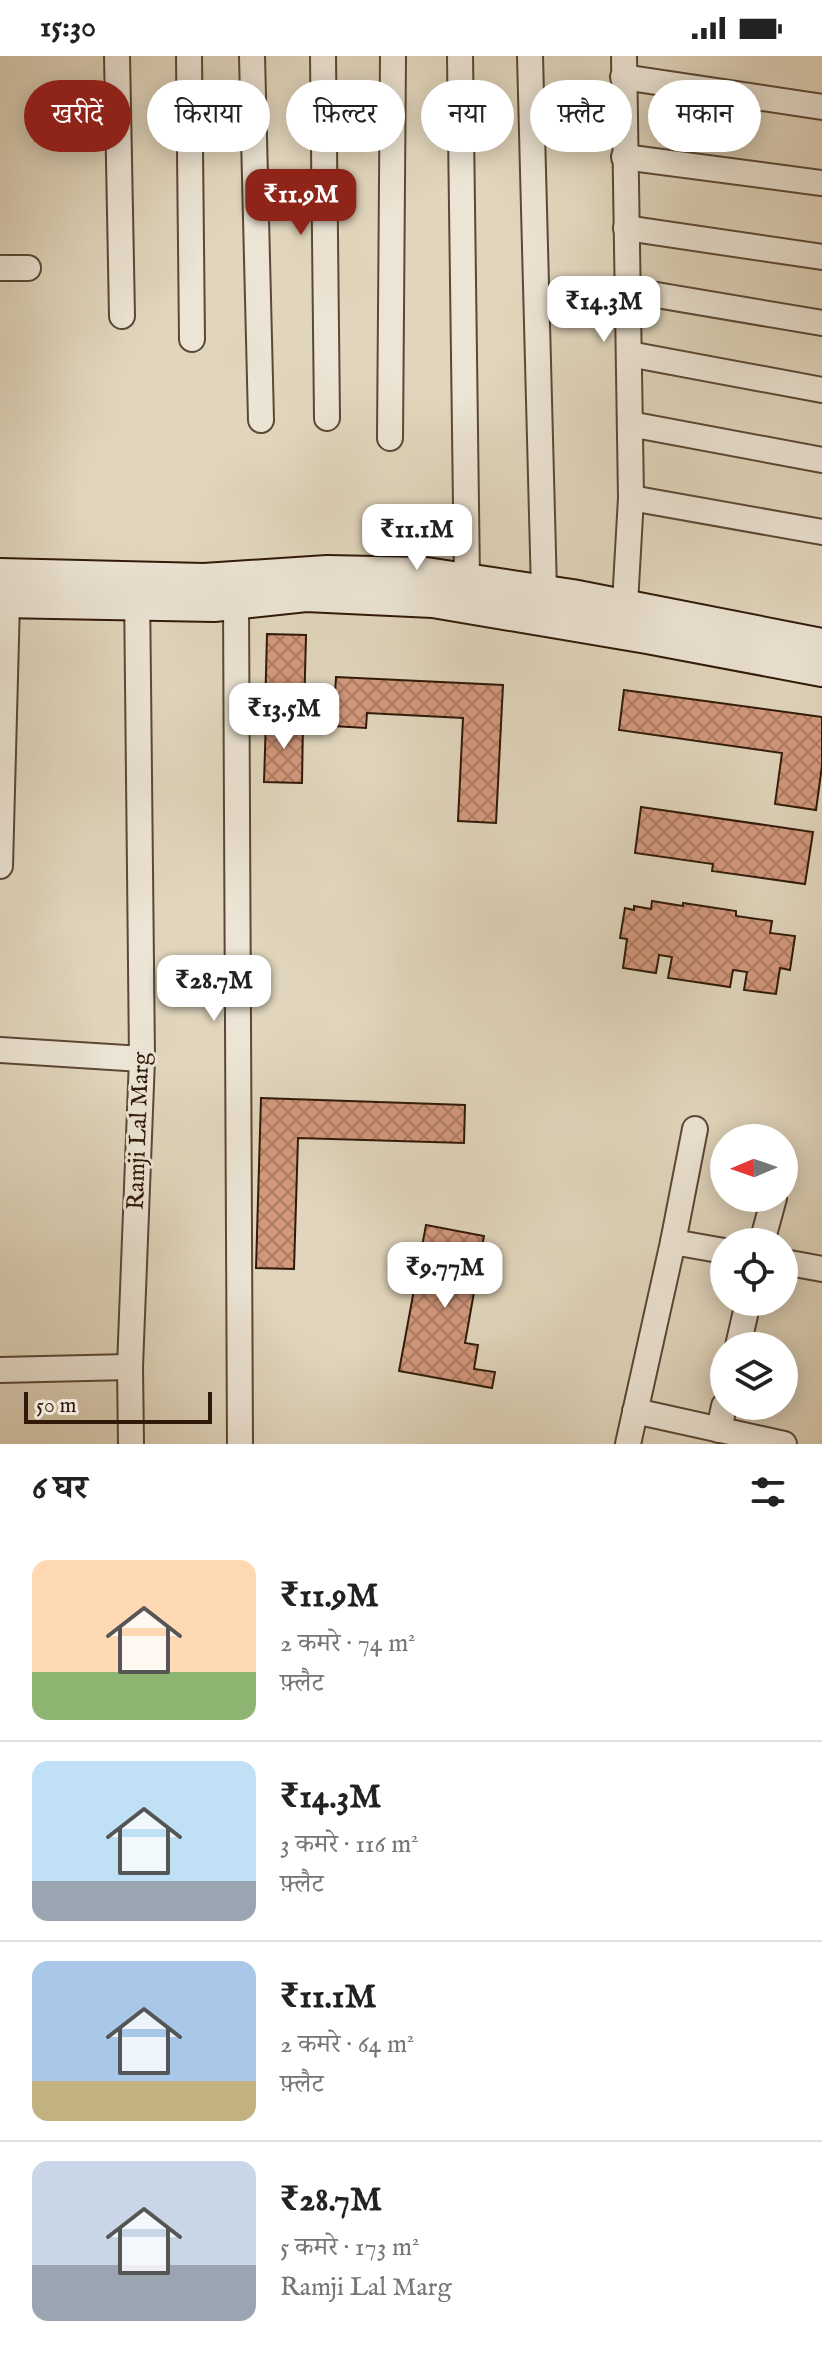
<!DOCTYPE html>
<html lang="hi">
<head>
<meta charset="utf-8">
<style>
	:root { --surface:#fff; --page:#f6f6f6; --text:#222; --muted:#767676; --line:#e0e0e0; --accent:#8f2418 }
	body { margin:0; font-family:"IM FELL English","Noto Serif Devanagari",serif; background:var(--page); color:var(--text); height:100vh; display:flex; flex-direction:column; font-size:30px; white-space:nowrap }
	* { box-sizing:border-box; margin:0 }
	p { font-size:26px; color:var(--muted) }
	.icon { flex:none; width:44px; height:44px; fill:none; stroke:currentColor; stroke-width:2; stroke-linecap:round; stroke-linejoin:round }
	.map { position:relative; height:1388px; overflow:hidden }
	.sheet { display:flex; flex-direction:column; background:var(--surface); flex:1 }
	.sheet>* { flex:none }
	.hud { position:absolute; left:24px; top:24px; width:774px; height:72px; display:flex; gap:16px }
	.needle { width:52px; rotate:268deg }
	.tools { position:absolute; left:710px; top:1068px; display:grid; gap:16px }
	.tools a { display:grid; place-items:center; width:88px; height:88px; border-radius:50%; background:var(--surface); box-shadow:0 4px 20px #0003; font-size:40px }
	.scale { position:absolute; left:24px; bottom:20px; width:188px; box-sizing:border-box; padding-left:8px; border:4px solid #301908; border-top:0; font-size:22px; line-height:28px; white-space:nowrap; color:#301908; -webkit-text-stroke:6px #ece4d4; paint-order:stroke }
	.price { position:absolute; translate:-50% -68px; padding:0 18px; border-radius:16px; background:#fff; color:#222; font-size:26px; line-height:52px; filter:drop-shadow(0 2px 4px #0008) }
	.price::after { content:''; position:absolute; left:50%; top:48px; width:24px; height:18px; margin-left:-12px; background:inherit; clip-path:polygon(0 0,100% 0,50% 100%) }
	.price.on { background:var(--accent); color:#fff }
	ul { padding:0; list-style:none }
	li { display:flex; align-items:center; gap:24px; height:200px; padding:0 32px }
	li+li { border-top:2px solid var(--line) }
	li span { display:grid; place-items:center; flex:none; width:224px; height:160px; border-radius:16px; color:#555 }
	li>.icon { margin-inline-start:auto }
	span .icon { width:96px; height:96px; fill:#fffc; stroke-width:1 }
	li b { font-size:34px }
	h2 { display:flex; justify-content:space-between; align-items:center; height:96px; padding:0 32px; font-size:34px }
	.chip { padding:0 28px; border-radius:36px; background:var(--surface); box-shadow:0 4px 20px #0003; font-size:28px; line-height:72px }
	.chip.on { background:var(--accent); color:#fff }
	.status { display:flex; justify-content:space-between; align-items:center; height:56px; padding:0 40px; background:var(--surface); direction:ltr }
	.status svg { height:22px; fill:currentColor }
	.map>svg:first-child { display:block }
</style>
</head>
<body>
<div class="status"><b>15:30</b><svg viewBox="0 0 49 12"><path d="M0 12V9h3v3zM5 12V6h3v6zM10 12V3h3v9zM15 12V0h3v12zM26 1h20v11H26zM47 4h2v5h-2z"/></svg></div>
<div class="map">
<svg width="822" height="1388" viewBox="0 0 822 1388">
	<defs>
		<pattern id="building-cross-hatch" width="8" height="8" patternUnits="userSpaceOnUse" patternTransform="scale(2)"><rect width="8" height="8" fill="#d4997d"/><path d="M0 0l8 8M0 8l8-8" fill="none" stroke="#ac7c64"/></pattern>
	</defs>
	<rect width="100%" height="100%" fill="#e1d6bd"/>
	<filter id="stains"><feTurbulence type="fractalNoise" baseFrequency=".0025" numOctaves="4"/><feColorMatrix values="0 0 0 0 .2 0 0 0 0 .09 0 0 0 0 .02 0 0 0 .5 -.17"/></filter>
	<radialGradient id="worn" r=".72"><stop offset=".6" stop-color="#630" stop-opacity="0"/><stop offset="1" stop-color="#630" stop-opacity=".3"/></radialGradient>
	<g fill="url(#building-cross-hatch)" stroke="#301908" stroke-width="2">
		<path d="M267,578L306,579L304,658L265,657Z"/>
		<path d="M336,621L503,629L496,767L458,765L463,662L367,657L366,672L333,670Z"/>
		<path d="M624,634L822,661V710L816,754L775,748L782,697L619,674Z"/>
		<path d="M266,663L303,664L302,727L264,726Z"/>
		<path d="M641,751L813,776L805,828L712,815L713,808L635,797Z"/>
		<path d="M652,845L683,850V847L736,855V860L772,865L770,877L795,880L790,914L780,912L776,938L744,934L747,916L733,914L730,931L668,922L672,901L659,899L656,917L623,912L627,883L620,882L625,852L634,854V850L651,853Z"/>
		<path d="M261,1042L465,1049L464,1087L298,1082L294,1213L256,1212Z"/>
		<path d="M426,1169L484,1180L465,1287L478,1289L474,1313L495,1316L492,1332L399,1315Z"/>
	</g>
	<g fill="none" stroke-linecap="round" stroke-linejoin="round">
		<defs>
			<g id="street">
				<path d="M117,0L122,260"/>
				<path d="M189,0L192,283"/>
				<path d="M252,0L261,364"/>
				<path d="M323,0L327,362"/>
				<path d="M460,0L467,524"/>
				<path d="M530,0L544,535"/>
				<path d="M624,0L631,442L624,565"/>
				<path d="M623,21L822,51"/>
				<path d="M624,101L822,127"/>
				<path d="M626,172L822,201"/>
				<path d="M0,212H28"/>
				<path d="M627,234L822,267"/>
				<path d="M629,298L822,334"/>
				<path d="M630,368L822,404"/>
				<path d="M390,382L393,0"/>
				<path d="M631,442L822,476"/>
				<path d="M236,546L240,1388"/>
				<path d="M0,810L7,545"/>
				<path d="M0,994L142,1003"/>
				<path d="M673,1186L724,1195"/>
				<path d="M762,1186L774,1142"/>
				<path d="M784,1206L822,1213"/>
				<path d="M738,1290L748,1246"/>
				<path d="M0,1314L130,1311"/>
				<path d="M635,1355L784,1388"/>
				<path d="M719,1374L724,1350"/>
				<path d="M131,1388L130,1311L142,1003L137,531"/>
				<path d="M628,1388L673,1186L695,1073"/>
			</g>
			<g id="secondary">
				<path d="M0,519L204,524L327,516L426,518L572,540L822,589"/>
				<path d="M0,545L214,549L306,539L433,545L647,581L822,614"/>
			</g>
		</defs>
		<use href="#street" stroke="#5c4835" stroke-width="28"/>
		<use href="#secondary" stroke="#301908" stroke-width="36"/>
		<use href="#street" stroke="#ece4d4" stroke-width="24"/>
		<use href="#secondary" stroke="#ece4d4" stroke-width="32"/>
	</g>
	<g text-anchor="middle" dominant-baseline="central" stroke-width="6" stroke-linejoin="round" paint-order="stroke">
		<g font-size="24" fill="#301908" stroke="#ece4d4">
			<text transform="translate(139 1075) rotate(-88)">Ramji Lal Marg</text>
		</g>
	</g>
	<rect width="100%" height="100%" filter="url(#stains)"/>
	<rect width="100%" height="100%" fill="url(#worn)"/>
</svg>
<div class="tools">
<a><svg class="needle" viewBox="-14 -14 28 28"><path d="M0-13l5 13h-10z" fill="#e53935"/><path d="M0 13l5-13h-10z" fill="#767676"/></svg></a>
<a><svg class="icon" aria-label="locate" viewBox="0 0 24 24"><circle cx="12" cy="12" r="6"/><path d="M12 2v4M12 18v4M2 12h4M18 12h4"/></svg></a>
<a><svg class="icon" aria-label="layers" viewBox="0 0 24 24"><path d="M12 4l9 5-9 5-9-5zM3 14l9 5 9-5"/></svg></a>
</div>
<div class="scale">50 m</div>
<b class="price on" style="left:301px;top:181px">₹11.9M</b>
<b class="price" style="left:604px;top:288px">₹14.3M</b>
<b class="price" style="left:417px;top:516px">₹11.1M</b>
<b class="price" style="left:284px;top:695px">₹13.5M</b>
<b class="price" style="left:214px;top:967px">₹28.7M</b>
<b class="price" style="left:445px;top:1254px">₹9.77M</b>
<div class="hud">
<a class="chip on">खरीदें</a>
<a class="chip">किराया</a>
<a class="chip">फ़िल्टर</a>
<a class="chip">नया</a>
<a class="chip">फ़्लैट</a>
<a class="chip">मकान</a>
</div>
</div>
<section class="sheet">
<h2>6 घर<svg class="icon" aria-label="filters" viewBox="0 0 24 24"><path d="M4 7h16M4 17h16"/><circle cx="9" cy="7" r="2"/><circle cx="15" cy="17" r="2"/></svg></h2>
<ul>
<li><span style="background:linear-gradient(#ffd9b3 70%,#8fb573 0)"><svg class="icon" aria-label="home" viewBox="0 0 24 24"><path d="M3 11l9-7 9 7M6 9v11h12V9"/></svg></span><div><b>₹11.9M</b><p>2 कमरे · 74 m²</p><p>फ़्लैट</p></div></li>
<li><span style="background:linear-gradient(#bfe0f5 75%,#9aa5b1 0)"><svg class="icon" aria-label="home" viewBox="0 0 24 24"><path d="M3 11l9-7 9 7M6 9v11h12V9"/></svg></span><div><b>₹14.3M</b><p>3 कमरे · 116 m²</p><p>फ़्लैट</p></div></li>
<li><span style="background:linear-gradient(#a9c7e8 75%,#c2b280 0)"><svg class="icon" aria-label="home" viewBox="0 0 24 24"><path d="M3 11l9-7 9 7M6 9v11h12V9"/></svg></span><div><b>₹11.1M</b><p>2 कमरे · 64 m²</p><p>फ़्लैट</p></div></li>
<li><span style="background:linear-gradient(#c9d6e8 65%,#9aa5b1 0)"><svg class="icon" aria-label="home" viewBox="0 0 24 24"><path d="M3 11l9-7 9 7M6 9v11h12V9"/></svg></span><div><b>₹28.7M</b><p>5 कमरे · 173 m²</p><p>Ramji Lal Marg</p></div></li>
</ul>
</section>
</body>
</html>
